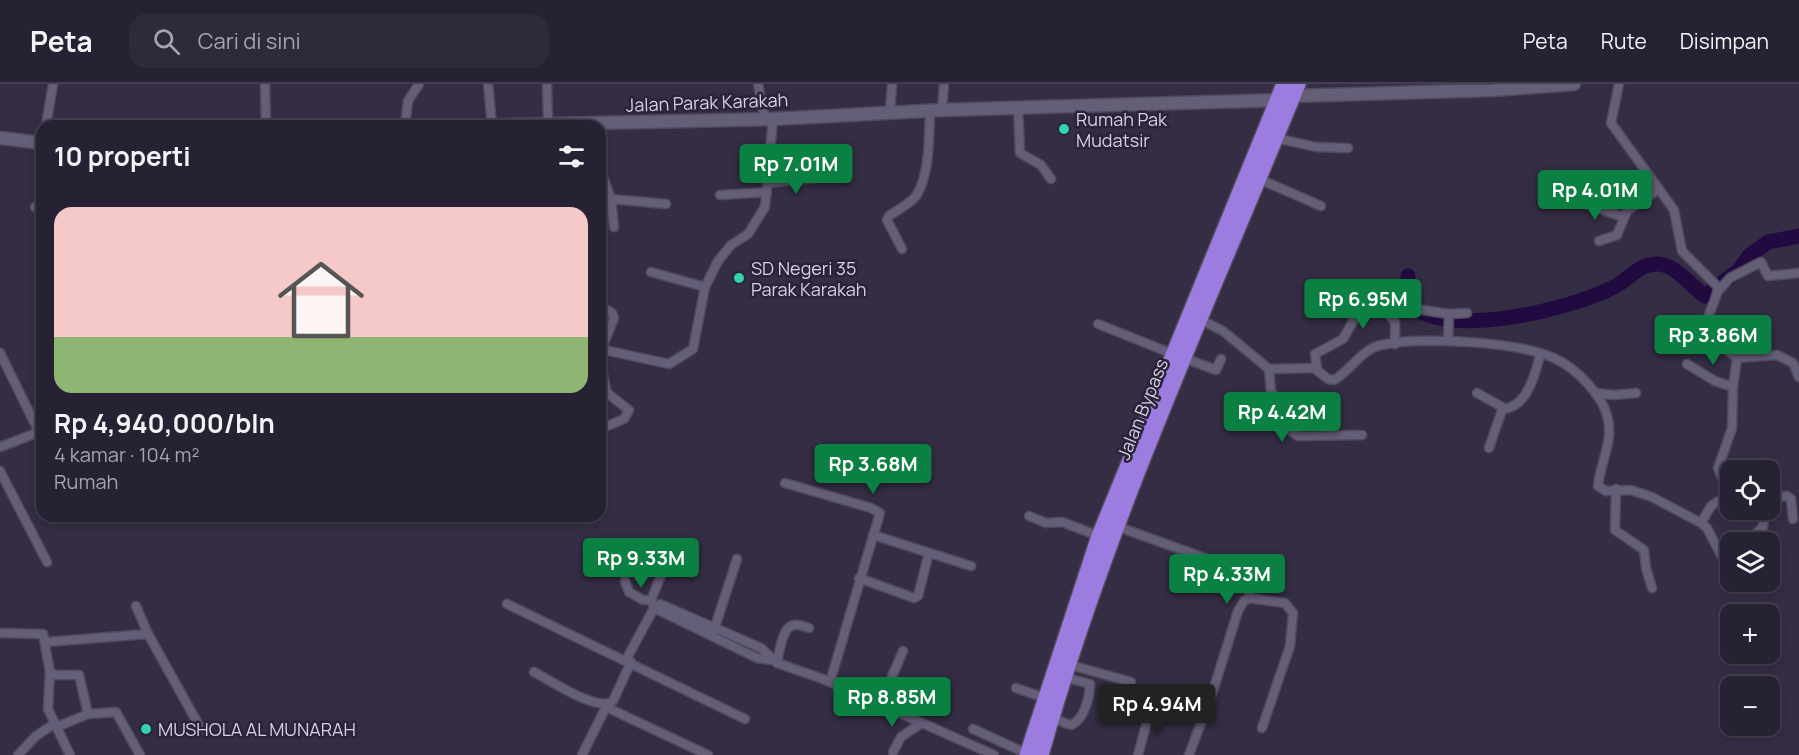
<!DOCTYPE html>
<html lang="id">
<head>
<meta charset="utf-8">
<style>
	:root { --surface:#272233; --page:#2f2a3b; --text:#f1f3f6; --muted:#a4a4ac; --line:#433f4e; --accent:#0b8043 }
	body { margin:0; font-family:Manrope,sans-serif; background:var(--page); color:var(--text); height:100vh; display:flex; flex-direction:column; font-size:22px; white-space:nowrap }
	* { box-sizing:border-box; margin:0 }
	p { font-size:20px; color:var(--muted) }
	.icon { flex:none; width:33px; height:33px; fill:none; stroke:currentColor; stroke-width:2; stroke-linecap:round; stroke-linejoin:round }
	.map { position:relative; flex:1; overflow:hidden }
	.details { position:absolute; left:36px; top:36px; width:570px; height:402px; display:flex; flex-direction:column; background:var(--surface); border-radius:18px; box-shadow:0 3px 9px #0003,0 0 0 2px var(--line) }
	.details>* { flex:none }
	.buttons { position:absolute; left:1720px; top:376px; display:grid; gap:12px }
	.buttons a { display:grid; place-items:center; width:60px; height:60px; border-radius:12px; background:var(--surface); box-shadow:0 3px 9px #0003,0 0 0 2px var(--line); font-size:30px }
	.price { position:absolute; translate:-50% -51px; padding:0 14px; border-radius:6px; background:var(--accent); color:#fff; font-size:20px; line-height:39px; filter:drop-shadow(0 2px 3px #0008) }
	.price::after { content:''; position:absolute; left:50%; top:36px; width:18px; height:14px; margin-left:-9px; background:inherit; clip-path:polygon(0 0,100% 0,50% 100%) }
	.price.active { background:#222; color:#fff }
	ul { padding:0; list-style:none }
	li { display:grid; align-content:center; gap:12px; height:318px; padding:0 18px }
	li+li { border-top:2px solid var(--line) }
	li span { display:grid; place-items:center; height:186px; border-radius:18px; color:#555 }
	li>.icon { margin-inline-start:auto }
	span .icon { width:108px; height:108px; fill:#fffc; stroke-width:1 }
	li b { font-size:26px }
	h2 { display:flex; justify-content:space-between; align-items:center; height:72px; padding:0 18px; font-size:26px }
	header { display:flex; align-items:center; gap:36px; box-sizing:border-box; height:84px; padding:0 30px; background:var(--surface); border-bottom:2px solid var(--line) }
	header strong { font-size:28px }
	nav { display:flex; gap:33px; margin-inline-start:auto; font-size:21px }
	.search { width:420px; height:54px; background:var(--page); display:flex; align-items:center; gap:15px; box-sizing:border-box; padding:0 21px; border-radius:18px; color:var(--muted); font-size:22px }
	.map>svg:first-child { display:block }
</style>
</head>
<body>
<header>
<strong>Peta</strong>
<div class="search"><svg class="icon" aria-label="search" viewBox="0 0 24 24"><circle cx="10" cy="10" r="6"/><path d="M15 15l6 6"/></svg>Cari di sini</div>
<nav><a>Peta</a><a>Rute</a><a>Disimpan</a></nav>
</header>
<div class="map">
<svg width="1799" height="671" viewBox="0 0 1799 671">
	<rect width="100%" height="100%" fill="#342d44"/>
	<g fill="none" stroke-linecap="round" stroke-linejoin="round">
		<path stroke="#210a40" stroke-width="15" d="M1408,192L1406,216C1441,259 1571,225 1614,203C1629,195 1639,180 1657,180C1676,180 1690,202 1705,212L1739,186L1750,171L1768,158L1799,152"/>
		<defs>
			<g id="street">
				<path d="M265,0L266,42"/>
				<path d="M488,0L492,41"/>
				<path d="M547,0L548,39"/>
				<path d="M758,0L765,35"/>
				<path d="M1619,0L1611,39L1674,126L1682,167L1718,203C1717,219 1703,233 1707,251L1737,274L1733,303L1732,344L1718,384L1727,406L1726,412L1711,422L1701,439"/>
				<path d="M1018,23L1020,69L1041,81L1051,95"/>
				<path d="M942,26L944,0"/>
				<path d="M890,29L892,0"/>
				<path d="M46,42L53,0"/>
				<path d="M405,42L408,17L419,0"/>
				<path d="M1276,54L1316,63L1348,64"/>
				<path d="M600,84L611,115L666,120"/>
				<path d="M1259,95L1321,122"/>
				<path d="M769,99L822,93"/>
				<path d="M720,111L767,108"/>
				<path d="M611,115L614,143"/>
				<path d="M1575,116L1623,133"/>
				<path d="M35,123L42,128"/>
				<path d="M1599,157L1617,151L1627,127L1659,105"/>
				<path d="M902,165L887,136L889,132C897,126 910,120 916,112C930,92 929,50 930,26"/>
				<path d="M651,188L705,203"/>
				<path d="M1719,206L1730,194L1761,178L1768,192L1799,189"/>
				<path d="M600,222L612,229L614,234L600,269"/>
				<path d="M1417,225L1449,230L1467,229"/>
				<path d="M1201,236L1223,247L1269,285L1314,284L1328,295L1334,296C1350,287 1362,265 1381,261C1421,252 1518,258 1554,274C1576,284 1603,311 1608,335C1613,359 1600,379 1598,402L1606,407L1631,406L1652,413L1701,439L1707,444L1721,471L1725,474L1731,472"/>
				<path d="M1098,240L1173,270"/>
				<path d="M1448,257L1449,230"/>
				<path d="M600,265L669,280L693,265L705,203L718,177L731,161L748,150L765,123L773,35"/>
				<path d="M0,269L39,348L0,363"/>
				<path d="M1184,274L1216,286L1221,275"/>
				<path d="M1737,274L1777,271L1793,279L1799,293"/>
				<path d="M600,278L607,309L629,326L624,335L600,345"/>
				<path d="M1687,280L1715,297L1733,303"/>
				<path d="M1317,284L1315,270L1343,255L1366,214L1379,219L1395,238V260"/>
				<path d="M1269,285L1271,308L1285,323L1287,344L1298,352L1362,351"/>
				<path d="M1477,309L1504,324"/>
				<path d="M1595,309L1614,311L1636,309"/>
				<path d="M600,310V321"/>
				<path d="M1489,364L1502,326C1505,324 1508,325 1511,323C1529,316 1536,287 1540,271"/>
				<path d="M0,387L47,478"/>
				<path d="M785,399L871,424L880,429L830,598"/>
				<path d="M1616,405L1615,446L1644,466L1646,484L1652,504"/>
				<path d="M1770,414L1787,412L1791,415L1793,435"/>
				<path d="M1029,432L1046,439L1062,438L1099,452"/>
				<path d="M1116,442L1235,485C1248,493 1251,498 1249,514L1244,517L1238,527L1213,607L1189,671"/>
				<path d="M873,451L971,482"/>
				<path d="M1746,459L1763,443L1765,426"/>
				<path d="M647,475L662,489L651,516L654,524L757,574L772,576"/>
				<path d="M859,494L914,514L918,512L929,469"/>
				<path d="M625,497L629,508L643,516H651"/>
				<path d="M1249,514L1285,519L1293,529L1290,562L1262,644"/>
				<path d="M507,520L745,635"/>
				<path d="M0,549L43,550L50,588L56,591H79L88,630L116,628L140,671"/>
				<path d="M713,549L737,475"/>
				<path d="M148,550L201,645"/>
				<path d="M46,558L148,550L136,522"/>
				<path d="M626,576L654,524L660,520L761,564L777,579L823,595L994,671"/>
				<path d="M777,579C779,570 782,541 795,541C799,540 805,543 809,544"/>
				<path d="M1067,580L1131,598"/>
				<path d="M50,588L48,625L58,646"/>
				<path d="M534,588C550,596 598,629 613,617L631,578"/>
				<path d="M1016,604L1045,614"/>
				<path d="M883,621L890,597L903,567"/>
				<path d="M606,623L708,671"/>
				<path d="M1051,634L1071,641C1084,636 1090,613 1090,600L1064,593"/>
				<path d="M973,645L1028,670"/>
				<path d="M893,668L901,653L920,640"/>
				<path d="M18,671L36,652L54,640"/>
				<path d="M70,671L58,646L59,642L88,630"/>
				<path d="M582,671L607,621"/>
				<path d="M1138,671L1150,626"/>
			</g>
			<g id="secondary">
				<path d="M467,42L773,35L942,26L1277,16L1293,12L1493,6L1574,0"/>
				<path d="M0,54L42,59"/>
			</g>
			<g id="highway">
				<path d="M1027,671L1099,452L1284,0"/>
				<path d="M1041,671C1106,440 1207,222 1298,0"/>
			</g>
		</defs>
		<use href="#street" stroke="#504a5d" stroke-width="11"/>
		<use href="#secondary" stroke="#504a5d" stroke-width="15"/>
		<use href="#highway" stroke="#504a5d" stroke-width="18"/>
		<use href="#street" stroke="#655e77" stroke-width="8"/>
		<use href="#secondary" stroke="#655e77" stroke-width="12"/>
		<use href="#highway" stroke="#9c7cdf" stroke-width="15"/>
	</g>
	<g fill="#32d4a9" stroke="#2a2339" stroke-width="2">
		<circle cx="1064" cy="45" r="6"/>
		<circle cx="739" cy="194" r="6"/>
		<circle cx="146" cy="645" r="6"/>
	</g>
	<g text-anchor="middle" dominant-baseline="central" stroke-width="5" stroke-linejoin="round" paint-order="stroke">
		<g font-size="18" fill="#d5d1e0" stroke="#2a2339">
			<text transform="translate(707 18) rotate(-2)">Jalan Parak Karakah</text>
			<text transform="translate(1142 325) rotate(-68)">Jalan Bypass</text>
		</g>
		<g font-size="18" fill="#d5d1e0" stroke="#2a2339" text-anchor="start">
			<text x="1076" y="35">Rumah Pak<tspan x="1076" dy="21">Mudatsir</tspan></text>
			<text x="751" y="184">SD Negeri 35<tspan x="751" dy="21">Parak Karakah</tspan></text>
			<text x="158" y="645">MUSHOLA AL MUNARAH</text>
		</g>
	</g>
</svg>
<div class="buttons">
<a><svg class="icon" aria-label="locate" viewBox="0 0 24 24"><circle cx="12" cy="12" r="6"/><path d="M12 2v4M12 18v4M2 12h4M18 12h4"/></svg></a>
<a><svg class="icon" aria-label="layers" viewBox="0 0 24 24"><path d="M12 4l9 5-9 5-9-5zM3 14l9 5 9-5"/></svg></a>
<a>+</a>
<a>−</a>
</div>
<b class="price" style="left:796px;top:111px">Rp 7.01M</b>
<b class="price" style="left:1595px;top:137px">Rp 4.01M</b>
<b class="price" style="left:1363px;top:246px">Rp 6.95M</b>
<b class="price" style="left:1713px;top:282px">Rp 3.86M</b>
<b class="price" style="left:1282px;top:359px">Rp 4.42M</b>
<b class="price" style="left:873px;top:411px">Rp 3.68M</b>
<b class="price" style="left:641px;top:505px">Rp 9.33M</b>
<b class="price" style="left:1227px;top:521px">Rp 4.33M</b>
<b class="price" style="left:892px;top:644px">Rp 8.85M</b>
<b class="price active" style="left:1157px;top:651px">Rp 4.94M</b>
<section class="details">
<h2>10 properti<svg class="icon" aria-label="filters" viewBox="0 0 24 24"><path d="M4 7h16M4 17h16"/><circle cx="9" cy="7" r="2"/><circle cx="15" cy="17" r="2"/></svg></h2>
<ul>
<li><span style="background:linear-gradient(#f6c9c9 70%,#8fb573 0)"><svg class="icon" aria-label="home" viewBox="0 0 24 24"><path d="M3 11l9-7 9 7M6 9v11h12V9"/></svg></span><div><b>Rp 4,940,000/bln</b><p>4 kamar · 104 m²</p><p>Rumah</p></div></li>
</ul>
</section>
</div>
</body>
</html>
